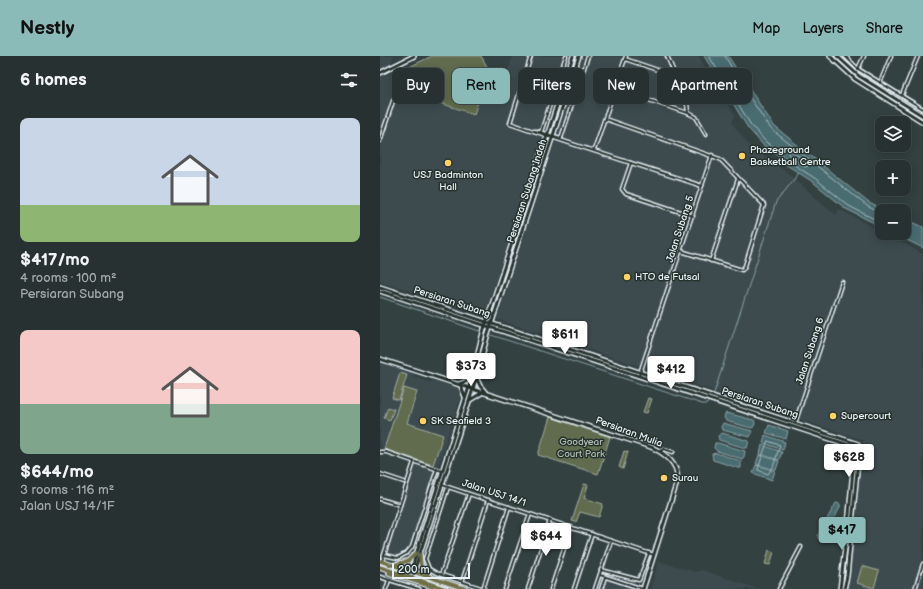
<!DOCTYPE html>
<html lang="en">
<head>
<meta charset="utf-8">
<style>
	:root { --surface:#273131; --page:#333d3d; --text:#f1f3f6; --muted:#a4a9ab; --line:#434c4d; --accent:#8bbbb9 }
	body { margin:0; font-family:"Balsamiq Sans",sans-serif; background:var(--page); color:var(--text); height:100vh; display:flex; flex-direction:column; font-size:15px; white-space:nowrap }
	* { box-sizing:border-box; margin:0 }
	p { font-size:13px; color:var(--muted) }
	.icon { flex:none; width:22px; height:22px; fill:none; stroke:currentColor; stroke-width:2; stroke-linecap:round; stroke-linejoin:round }
	.map { position:relative; flex:1; overflow:hidden }
	.drawer { display:flex; flex-direction:column; background:var(--surface); width:380px }
	.drawer>* { flex:none }
	.banner { position:absolute; left:12px; top:12px; width:380px; height:36px; display:flex; gap:8px }
	.tools { position:absolute; left:495px; top:60px; display:grid; gap:8px }
	.tools a { display:grid; place-items:center; width:36px; height:36px; border-radius:8px; background:var(--surface); box-shadow:0 2px 10px #0003,0 0 0 1px var(--line); font-size:20px }
	.scale { position:absolute; left:12px; bottom:10px; width:78px; box-sizing:border-box; padding-left:4px; border:2px solid #e8f1f8; border-top:0; font-size:11px; line-height:14px; white-space:nowrap; color:#e8f1f8; -webkit-text-stroke:3px #26332d; paint-order:stroke }
	.price { position:absolute; translate:-50% -34px; padding:0 9px; border-radius:4px; background:#fff; color:#222; font-size:13px; line-height:26px; filter:drop-shadow(0 1px 2px #0008) }
	.price::after { content:''; position:absolute; left:50%; top:24px; width:12px; height:9px; margin-left:-6px; background:inherit; clip-path:polygon(0 0,100% 0,50% 100%) }
	.price.current { background:var(--accent); color:#111 }
	ul { padding:0; list-style:none }
	li { display:grid; align-content:center; gap:8px; height:212px; padding:0 20px }
	li span { display:grid; place-items:center; height:124px; border-radius:8px; color:#555 }
	li>.icon { margin-inline-start:auto }
	span .icon { width:72px; height:72px; fill:#fffc; stroke-width:1 }
	li b { font-size:17px }
	h2 { display:flex; justify-content:space-between; align-items:center; height:48px; padding:0 20px; font-size:17px }
	.pill { padding:0 14px; border-radius:8px; background:var(--surface); box-shadow:0 2px 10px #0003,0 0 0 1px var(--line); font-size:14px; line-height:36px }
	.pill.current { background:var(--accent); color:#111 }
	header { display:flex; align-items:center; gap:24px; box-sizing:border-box; height:56px; padding:0 20px; background:var(--accent); color:#111 }
	header strong { font-size:19px }
	nav { display:flex; gap:22px; margin-inline-start:auto; font-size:14px }
	main { display:flex; flex:1; min-height:0 }
	.map>svg:first-child { display:block }
</style>
</head>
<body>
<header>
<strong>Nestly</strong>
<nav><a>Map</a><a>Layers</a><a>Share</a></nav>
</header>
<main>
<section class="drawer">
<h2>6 homes<svg class="icon" aria-label="filters" viewBox="0 0 24 24"><path d="M4 7h16M4 17h16"/><circle cx="9" cy="7" r="2"/><circle cx="15" cy="17" r="2"/></svg></h2>
<ul>
<li><span style="background:linear-gradient(#c9d6e8 70%,#8fb573 0)"><svg class="icon" aria-label="home" viewBox="0 0 24 24"><path d="M3 11l9-7 9 7M6 9v11h12V9"/></svg></span><div><b>$417/mo</b><p>4 rooms · 100 m²</p><p>Persiaran Subang</p></div></li>
<li><span style="background:linear-gradient(#f6c9c9 60%,#7fa58c 0)"><svg class="icon" aria-label="home" viewBox="0 0 24 24"><path d="M3 11l9-7 9 7M6 9v11h12V9"/></svg></span><div><b>$644/mo</b><p>3 rooms · 116 m²</p><p>Jalan USJ 14/1F</p></div></li>
</ul>
</section>
<div class="map">
<svg width="543" height="533" viewBox="0 0 543 533">
	<rect width="100%" height="100%" fill="#344141"/>
	<filter id="ink" filterUnits="userSpaceOnUse"><feTurbulence type="fractalNoise" baseFrequency=".025" numOctaves="2"/><feDisplacementMap in="SourceGraphic" scale="8" xChannelSelector="R" yChannelSelector="G"/><feConvolveMatrix kernelMatrix="1 2 1 2 8 2 1 2 1" color-interpolation-filters="sRGB"/></filter>
	<g filter="url(#ink)">
		<g fill="#3e4b4f">
			<path d="M0,0H13L11,9L0,13Z"/>
			<path d="M133,0H150L128,70L165,82L151,118L104,259L0,225V21L27,12L20,34L105,62L95,58L109,14L126,19Z"/>
			<path d="M152,0H185L161,74H154L131,66Z"/>
			<path d="M203,0H319L328,18L355,59L352,67L369,90L405,115L456,159L459,153L543,198V533H467L483,384L117,263Z"/>
			<path d="M0,306L35,316L33,321L51,327L52,324L78,332L82,338L58,410L4,393L0,390Z"/>
			<path d="M32,407L58,416L33,494L27,500L21,503L1,501Z"/>
			<path d="M279,505L315,516L322,514L378,533H270Z"/>
			<path d="M224,518L261,529L260,533H219Z"/>
		</g>
		<g fill="#606c4e" stroke="#a4aea3">
			<path d="M52,0H101L109,14L94,58L20,34L27,12Z"/>
			<path d="M20,317L27,319L19,344L12,342Z"/>
			<path d="M24,332L37,336L27,367L63,379L53,409L4,393Z"/>
			<path d="M268,342L272,343L267,357L263,356Z"/>
			<path d="M8,351L14,353L10,364L4,362Z"/>
			<path d="M170,361L230,381L218,418L158,399Z"/>
			<path d="M244,395L248,396L243,413L239,411Z"/>
			<path d="M204,428L208,429L204,442L223,448L219,461L200,456L196,466L192,465Z"/>
			<path d="M389,494L394,496L390,509L385,508Z"/>
			<path d="M482,510L499,515L494,532L477,527Z"/>
		</g>
		<g fill="#4a6c70" stroke="#89a1a6">
			<path d="M324,0H348L394,70L489,147L506,155H502V171L466,153L433,126L405,108L397,98L383,89L368,72Z"/>
			<path d="M524,162L543,171V192L513,177H524Z"/>
			<path d="M346,357L374,364L375,366L374,371L371,372L346,365L344,361Z"/>
			<path d="M343,367L372,375L370,381L342,374L341,371Z"/>
			<path d="M389,369L408,375L406,383L386,377Z"/>
			<path d="M342,377L369,385L367,392H365L339,384L338,380Z"/>
			<path d="M385,379L405,386L403,394L383,387Z"/>
			<path d="M335,387H338L365,395L364,401L362,403L337,395L334,392Z"/>
			<path d="M382,389L402,396L399,404L380,398Z"/>
			<path d="M336,397L361,405V412H358L333,404L332,398Z"/>
			<path d="M379,399L399,405L396,414L376,408Z"/>
			<path d="M376,409L395,415L392,424L373,417Z"/>
			<path d="M456,447L460,448V451L444,483L440,484L438,482V479Z"/>
		</g>
		<g fill="none" stroke-linecap="round" stroke-linejoin="round">
			<g stroke="#a9bcc2" stroke-width="1">
				<path d="M329,0L371,69L386,86L399,95L408,105L436,123L469,150L502,167"/>
				<path d="M345,0L366,36L391,73L487,150L502,158"/>
				<path d="M408,94H410L428,107V110L425,111L411,101Z"/>
				<path d="M388,385L400,389L393,411L388,418L378,414Z"/>
			</g>
			<g stroke="#89a1a6" stroke-width="1">
				<path d="M0,241L102,276"/>
				<path d="M105,277L322,348H327L334,337L396,146L419,117"/>
			</g>
			<defs>
				<g id="street">
					<path d="M151,0L130,67C193,89 258,109 322,130"/>
					<path d="M287,0L307,47L308,57L316,61L326,78"/>
					<path d="M465,0L478,13L543,53"/>
					<path d="M245,3L295,20"/>
					<path d="M478,13L484,0"/>
					<path d="M500,27L511,0"/>
					<path d="M235,33L308,57"/>
					<path d="M522,39L538,0"/>
					<path d="M225,63L340,103L384,149L365,210L362,214L301,195"/>
					<path d="M155,75L181,82"/>
					<path d="M161,76L186,0"/>
					<path d="M181,82L208,0"/>
					<path d="M0,85L14,42"/>
					<path d="M214,94L246,0"/>
					<path d="M251,107L242,133L246,138L313,160"/>
					<path d="M331,205L358,123"/>
					<path d="M259,320L332,99"/>
					<path d="M415,367L462,226"/>
					<path d="M280,395L284,393L293,396"/>
					<path d="M0,396H6L62,415"/>
					<path d="M0,418L24,426"/>
					<path d="M62,429L274,499"/>
					<path d="M68,431L45,503L49,513L56,517L104,533"/>
					<path d="M0,443L20,449"/>
					<path d="M4,499L18,502L27,497L32,491L57,413"/>
					<path d="M2,505L34,406"/>
					<path d="M221,514L259,524L269,497"/>
					<path d="M61,519L89,438"/>
					<path d="M220,519L263,533"/>
					<path d="M0,521L39,533"/>
					<path d="M82,526L108,444"/>
					<path d="M6,533L9,524"/>
					<path d="M103,533L129,451"/>
					<path d="M125,533L150,458"/>
					<path d="M148,533L170,464"/>
					<path d="M171,533L191,471"/>
					<path d="M194,533L212,478"/>
					<path d="M215,533L231,485"/>
					<path d="M221,533L225,521"/>
					<path d="M399,533L421,491"/>
					<path d="M535,533L543,508"/>
				</g>
				<g id="secondary">
					<path d="M450,0L475,23L543,66"/>
					<path d="M457,0L479,20L543,60"/>
					<path d="M0,17L34,0"/>
					<path d="M0,231L478,388L479,394L467,520L464,533"/>
					<path d="M0,235L475,391L469,458L460,533"/>
					<path d="M0,303L271,391C285,397 300,409 297,426L263,533"/>
					<path d="M96,321L100,330L105,336"/>
					<path d="M79,328L85,326L92,320"/>
					<path d="M81,330L85,341"/>
					<path d="M90,344L103,336"/>
					<path d="M29,521L89,331L104,273L193,0"/>
					<path d="M32,522L93,333L107,281L199,0"/>
				</g>
				<g id="primary">
					<path d="M40,499L41,510L50,521"/>
					<path d="M0,505L86,533"/>
					<path d="M14,509L28,505L36,497"/>
					<path d="M0,511L66,533"/>
					<path d="M9,517L53,531"/>
				</g>
			</defs>
			<use href="#street" stroke="#e8f1f8" stroke-width="5"/>
			<use href="#secondary" stroke="#e8f1f8" stroke-width="6"/>
			<use href="#primary" stroke="#e8f1f8" stroke-width="6"/>
			<use href="#street" stroke="#26332d" stroke-width="2"/>
			<use href="#secondary" stroke="#26332d" stroke-width="3"/>
			<use href="#primary" stroke="#70704a" stroke-width="3.5"/>
			<path stroke="#e8f1f8" stroke-width="1" d="M0,508L75,533"/>
		</g>
	</g>
	<g fill="#ffd166" stroke="#26332d" stroke-width="1.5">
		<circle cx="362" cy="100" r="4"/>
		<circle cx="68" cy="107" r="4"/>
		<circle cx="247" cy="221" r="4"/>
		<circle cx="453" cy="360" r="4"/>
		<circle cx="43" cy="365" r="4"/>
		<circle cx="284" cy="422" r="4"/>
	</g>
	<g text-anchor="middle" dominant-baseline="central" stroke-width="3" stroke-linejoin="round" paint-order="stroke">
		<g font-size="10" fill="#e8f1f8" stroke="#26332d" text-anchor="start">
			<text x="370" y="94">Phazeground<tspan x="370" dy="12">Basketball Centre</tspan></text>
			<text x="68" y="119" text-anchor="middle">USJ Badminton<tspan x="68" dy="12">Hall</tspan></text>
			<text x="255" y="221">HTO de Futsal</text>
			<text x="461" y="360">Supercourt</text>
			<text x="51" y="365">SK Seafield 3</text>
			<text x="292" y="422">Surau</text>
		</g>
		<g font-size="10" fill="#e8f1f8" stroke="#26332d">
			<text transform="translate(147 135) rotate(-72)">Persiaran Subang Indah</text>
			<text transform="translate(300 173) rotate(-72)">Jalan Subang 5</text>
			<text transform="translate(72 246) rotate(18)">Persiaran Subang</text>
			<text transform="translate(430 295) rotate(-72)">Jalan Subang 6</text>
			<text transform="translate(380 347) rotate(18)">Persiaran Subang</text>
			<text transform="translate(249 376) rotate(20)">Persiaran Mulia</text>
			<text transform="translate(114 437) rotate(18)">Jalan USJ 14/1</text>
		</g>
		<g font-size="10" fill="#b2bcb4" stroke="#26332d">
			<text x="201" y="386">Goodyear<tspan x="201" dy="12">Court Park</tspan></text>
		</g>
	</g>
</svg>
<div class="tools">
<a><svg class="icon" aria-label="layers" viewBox="0 0 24 24"><path d="M12 4l9 5-9 5-9-5zM3 14l9 5 9-5"/></svg></a>
<a>+</a>
<a>−</a>
</div>
<div class="scale">200 m</div>
<b class="price" style="left:185px;top:299px">$611</b>
<b class="price" style="left:91px;top:331px">$373</b>
<b class="price" style="left:291px;top:334px">$412</b>
<b class="price" style="left:469px;top:422px">$628</b>
<b class="price current" style="left:462px;top:495px">$417</b>
<b class="price" style="left:166px;top:501px">$644</b>
<div class="banner">
<a class="pill">Buy</a>
<a class="pill current">Rent</a>
<a class="pill">Filters</a>
<a class="pill">New</a>
<a class="pill">Apartment</a>
</div>
</div>
</main>
</body>
</html>
